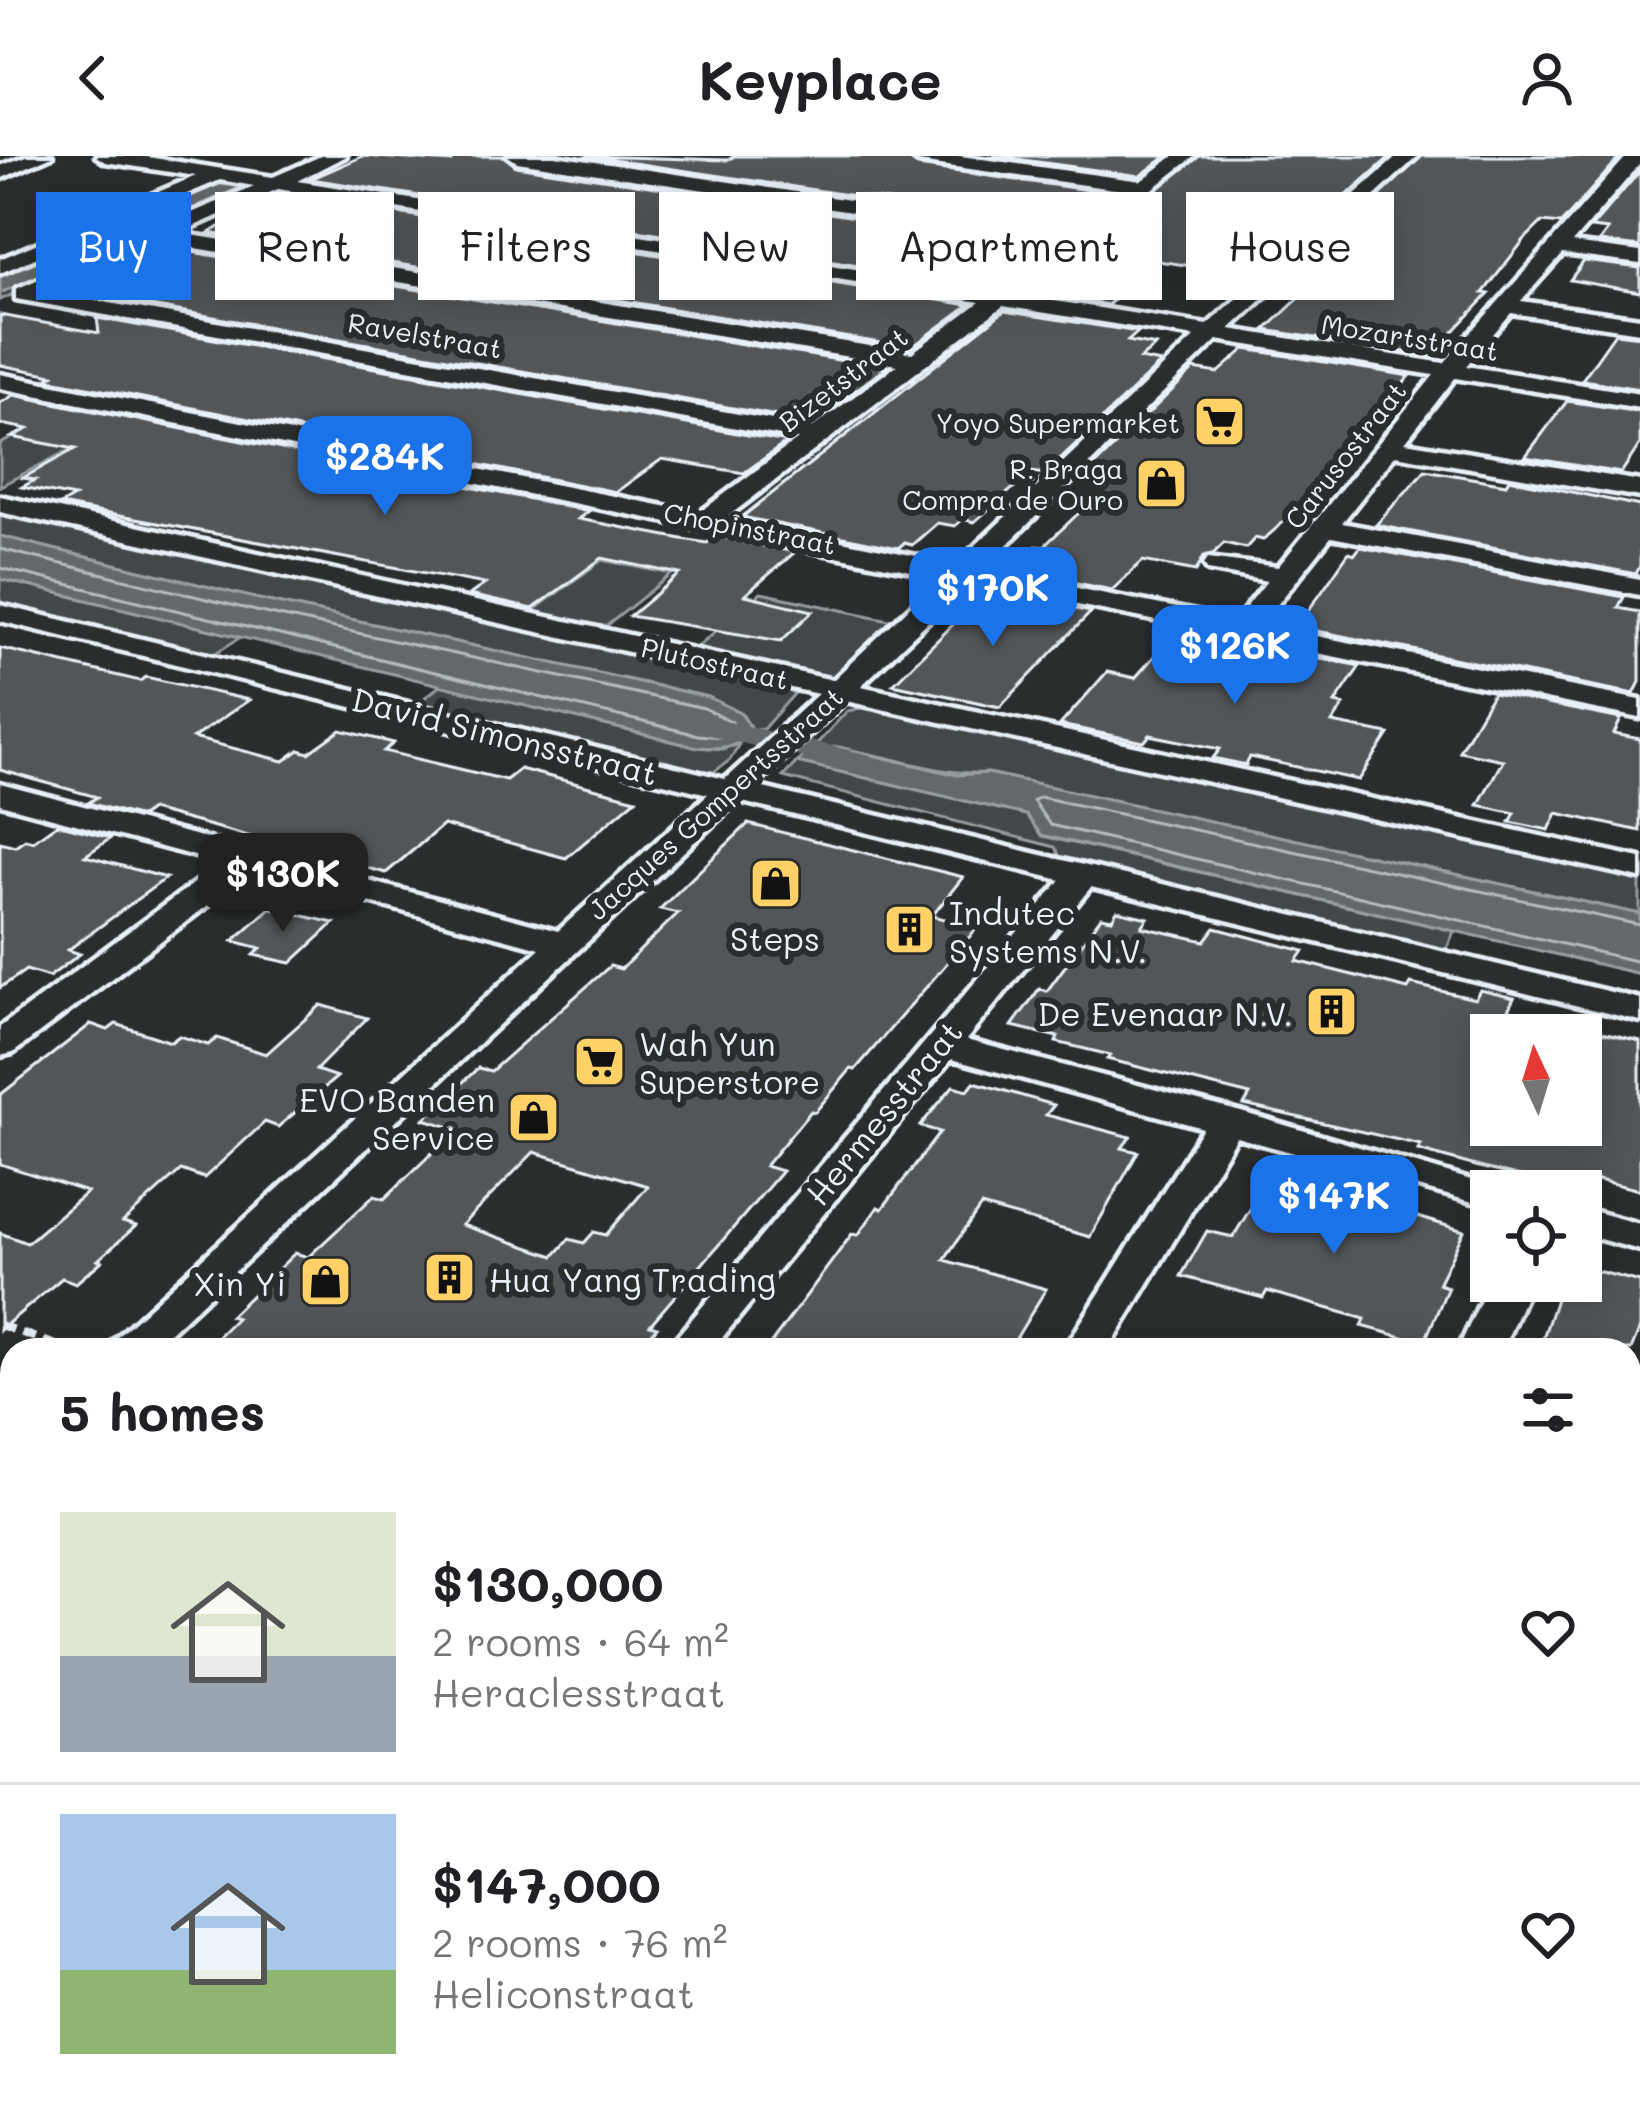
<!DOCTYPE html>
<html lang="en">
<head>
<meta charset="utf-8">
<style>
	:root { --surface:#fff; --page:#f2f2f2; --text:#202124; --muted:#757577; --line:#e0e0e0; --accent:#1a73e8 }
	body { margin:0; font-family:Mali,sans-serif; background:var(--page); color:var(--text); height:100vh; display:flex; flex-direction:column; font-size:45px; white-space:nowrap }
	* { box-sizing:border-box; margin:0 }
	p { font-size:39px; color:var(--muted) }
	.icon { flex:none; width:66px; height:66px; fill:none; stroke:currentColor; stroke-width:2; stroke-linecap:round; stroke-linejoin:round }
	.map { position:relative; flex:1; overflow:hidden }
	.panel { position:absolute; left:0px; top:1182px; width:1641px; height:771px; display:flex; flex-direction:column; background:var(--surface); border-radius:36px 36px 0 0; box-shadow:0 6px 30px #0003 }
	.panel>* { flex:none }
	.guide { position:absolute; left:36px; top:36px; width:1569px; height:108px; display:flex; gap:24px }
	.needle { width:78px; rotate:356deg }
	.controls { position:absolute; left:1470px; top:858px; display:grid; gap:24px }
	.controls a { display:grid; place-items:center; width:132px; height:132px; border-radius:0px; background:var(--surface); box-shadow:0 6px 30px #0003; font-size:60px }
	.price { position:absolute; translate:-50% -102px; padding:0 27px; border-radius:24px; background:var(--accent); color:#fff; font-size:39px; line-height:78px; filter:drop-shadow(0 3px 6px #0008) }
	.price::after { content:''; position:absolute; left:50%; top:72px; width:36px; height:27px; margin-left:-18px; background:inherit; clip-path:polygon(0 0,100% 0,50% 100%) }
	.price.on { background:#222; color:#fff }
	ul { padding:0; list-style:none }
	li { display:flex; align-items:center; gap:36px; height:300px; padding:0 60px }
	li+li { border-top:3px solid var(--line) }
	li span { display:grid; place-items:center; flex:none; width:336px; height:240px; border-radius:0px; color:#555 }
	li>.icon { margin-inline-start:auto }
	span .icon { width:144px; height:144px; fill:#fffc; stroke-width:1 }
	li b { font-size:51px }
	h2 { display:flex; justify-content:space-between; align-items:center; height:144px; padding:0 60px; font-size:51px }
	.pill { padding:0 42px; border-radius:0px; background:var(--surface); box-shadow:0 6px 30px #0003; font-size:42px; line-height:108px }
	.pill.on { background:var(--accent); color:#fff }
	header { display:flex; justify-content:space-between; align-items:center; height:156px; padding:0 60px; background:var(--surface); font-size:54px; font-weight:700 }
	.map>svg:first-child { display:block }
</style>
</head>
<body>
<header><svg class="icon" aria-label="back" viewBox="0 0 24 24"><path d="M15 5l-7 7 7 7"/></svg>Keyplace<svg class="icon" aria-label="person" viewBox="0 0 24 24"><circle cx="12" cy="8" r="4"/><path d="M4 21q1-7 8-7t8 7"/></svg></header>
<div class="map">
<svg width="1640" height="1952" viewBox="0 0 1640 1952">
	<rect width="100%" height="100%" fill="#2a2d2e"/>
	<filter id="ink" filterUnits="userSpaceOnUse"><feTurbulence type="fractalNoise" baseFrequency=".00833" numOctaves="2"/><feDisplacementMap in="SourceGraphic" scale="24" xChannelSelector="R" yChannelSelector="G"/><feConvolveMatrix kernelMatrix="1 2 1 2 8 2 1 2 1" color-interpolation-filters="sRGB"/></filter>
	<g filter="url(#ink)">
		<g fill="#424648" stroke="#959ca0" stroke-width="3">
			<path d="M229,24L255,30L0,144V137L243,31L219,28L0,121V116L211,27Z"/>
			<path d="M101,251L138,258L0,330V288L16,280L37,284Z"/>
			<path d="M0,354L782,531L794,538L763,573L752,574L741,557L708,541L258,443L0,380Z"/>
			<path d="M602,404L672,418L604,472L531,456Z"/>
			<path d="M0,423L241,481L211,500L0,450Z"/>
			<path d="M761,437L894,465L841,518L828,522L692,495Z"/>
			<path d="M441,529L696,591L722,593L739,588L730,604L714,616L652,608L418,547Z"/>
			<path d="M870,550L1640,722V758L988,617C928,620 872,590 813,592L847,555Z"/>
			<path d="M797,606L1026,659L1042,680L1454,775L1446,795L1062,705L1055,691L783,621Z"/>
		</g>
		<g fill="#63686b" stroke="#989fa3" stroke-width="3">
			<path d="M219,28L243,30L0,137V121Z"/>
			<path d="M0,380L259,443L708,541L741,557L752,574C734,593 721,593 696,591L0,423Z"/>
			<path d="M839,591L957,619L988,617L1640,758V818L1041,679L1026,659L797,606L813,592Z"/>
		</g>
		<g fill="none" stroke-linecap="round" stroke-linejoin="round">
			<g stroke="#b3bac0" stroke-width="3">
				<path d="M0,393L256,455L704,552L732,566L735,573L721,581L698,579L0,412"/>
				<path d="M1640,769L1040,641L1033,645L1050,669L1640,806"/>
			</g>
			<path fill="#63686b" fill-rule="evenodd" d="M694,558L870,599L875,606L859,615L683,573L679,567L683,561Z"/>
		</g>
		<g fill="#535759" stroke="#e8f1f8" stroke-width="3" fill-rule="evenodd">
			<path d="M363,0L452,6L453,0H504L516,10L1048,90L993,130L311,23Z"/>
			<path d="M586,0L727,4L735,0H906L918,10L1117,38L1071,72Z"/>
			<path d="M993,0H1167L1140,20Z"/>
			<path d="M1199,0H1391L1271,106L1253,104L1239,117L1158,105L1108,149L1028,136Z"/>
			<path d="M1422,0H1621L1561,68L1542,66L1524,84L1483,137L1489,138L1430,200L1265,174L1329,114L1304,111Z"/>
			<path d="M1640,15V91L1599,86L1608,74L1591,72Z"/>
			<path d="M280,38L969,149L911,192L209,77Z"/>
			<path d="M174,93L886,212L812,266L94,140L92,130Z"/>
			<path d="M1584,105L1640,112V136L1570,124Z"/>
			<path d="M1004,155L1138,176L1128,185L1156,190L1140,203L1161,207L1044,318L1032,316L974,366L963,363L955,370L937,367L912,389L904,387L898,392L742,361Z"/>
			<path d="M0,159L99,177L97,162L787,286L744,317L662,303L616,336L47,223L53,219L0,209Z"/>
			<path d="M1615,177L1640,180V233L1582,224Z"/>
			<path d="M1245,193L1410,220L1341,297L1347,298L1345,303L1315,338L1263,384L1255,382L1246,392L1224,387L1213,398L1204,400L1196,415L1143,405L1112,434L1010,414L1036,390L1043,391L1105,332L1099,331L1103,328L1080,324L1194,213L1218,217Z"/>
			<path d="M14,239L589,355L578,363L682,383L707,387L716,380L795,396L745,439L813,455L781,485L630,460L680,418L602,402L533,453L469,439L485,428L60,349L74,341L22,331L35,324L23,322L75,293L12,281L28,273L0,268V247Z"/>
			<path d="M1567,245L1640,256V288L1621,317L1525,301Z"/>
			<path d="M1425,314L1506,328L1509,323L1640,350V410L1636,418L1376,369Z"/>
			<path d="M1360,391L1624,441L1618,452L1640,456V526L1634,538L1297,471L1349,396L1355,398Z"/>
			<path d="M987,435L1091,456L1000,551L893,528Z"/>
			<path d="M1170,482L1277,501L1281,494L1360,510L1335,547L1344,549L1332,567L1389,578L1359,624L1250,601L1246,609L1213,602L1220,593L1150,579L1144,586L1060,569L1107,516L1135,522Z"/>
			<path d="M0,492L140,525L146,521L249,544L193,582L284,605L299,594L309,597L341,574L394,587L384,595L506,624L520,613L636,643L566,702L443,669L386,717L151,654L141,661L88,647L97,641L0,614Z"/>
			<path d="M1493,537L1621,563L1614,578L1640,583V675L1557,657L1549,674L1510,666L1515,657L1478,649L1503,604L1459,595Z"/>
			<path d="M57,668L111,682L85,700L166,722L68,794L80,798L49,821L26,814L0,832V686L15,690L25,683L33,685Z"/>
			<path d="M748,668L963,721L932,760L978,771L855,914L851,913L815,956L811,955L765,1010L782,1015L650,1169L657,1171L638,1194H204L236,1162L230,1160L295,1097L308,1101L374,1040L384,1043L457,973L424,963L478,912L491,915L610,810L621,813L678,757L660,753ZM534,996L648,1030L606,1079L594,1076L584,1087L569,1083L554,1100L462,1069Z"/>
			<path d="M270,752L334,767L291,807L254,799L261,792L233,785Z"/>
			<path d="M1117,755L1148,762L1142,771L1205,785L1215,772L1304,795L1297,805L1408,833L1411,828L1475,843L1480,834L1514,842L1508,854L1561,867L1560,879H1491V969H1540L1581,979V871L1640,885V1034L1590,1022L1584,1036L1483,1012L1418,994L1421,989L1244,949L1250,939L1107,903L1110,899L1056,886L1058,881L1012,870L1039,833L1047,835L1101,761L1112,763Z"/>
			<path d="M321,849L367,862L316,914L337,921L278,971L265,966L204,1022L181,1014L123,1066L136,1070L98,1104L102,1105L76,1127L62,1122L0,1174V1077L27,1087L87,1036L0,1008V939L91,868L108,874L116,868L171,886L179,880L208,889L217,882L266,898Z"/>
			<path d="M974,926L1054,949L1046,959L1130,981L1122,992L1138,996L1090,1081L981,1050L944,1104L1046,1133L1009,1194H766L852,1078L858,1079L878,1051L882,1053L940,976L920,970L953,930L968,934Z"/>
			<path d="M1272,1017L1464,1075L1438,1128L1448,1131L1424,1187L1362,1170L1365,1163L1267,1135L1263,1142L1181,1120L1207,1075L1233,1081Z"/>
			<path d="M1581,1111L1640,1126V1172L1631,1194H1539L1562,1125H1581Z"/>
		</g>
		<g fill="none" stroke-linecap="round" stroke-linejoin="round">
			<defs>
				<g id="minor">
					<path d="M26,0H52L0,23V10Z"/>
					<path d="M96,0H141L273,21L321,0H346L297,25L994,135L1059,87L517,6L508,0H555L1072,77L1128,35L919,6L910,0H960L1141,25L1174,0H1195L1017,139L1207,169L1398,0H1418L1230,173L1444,207L1627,0H1640V8L1572,87L1640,96V108L1563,98L1521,145L1640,162V176L1511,157L1466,210L1640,238V252L1455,222L1405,286L1640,325V341L1395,299L1342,367L1640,423V439L1331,381L1261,469L1640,544V562L968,427L861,530L1640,702V722L846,545L755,630L1640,843V865L1091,731L966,884L1241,956L1508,1035H1491V1051L1236,981L1108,1194H1064L1203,972L951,903L712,1194H666L1061,724L738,645L151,1194H103L540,792L253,715L13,897L0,900V871L221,707L0,648V628L558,775L708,638L0,465V449L725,623L818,538L0,356V340L833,524L941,421L0,232V218L699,357L798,283L16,143V133L254,30L220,24L0,117V103L196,20L105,6ZM278,33L980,146L912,197L179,77ZM159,86L897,209L813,271L47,136ZM1003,150L1195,181L956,408L726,362ZM1217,184L1434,219L1278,411L1208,402L1204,408L1208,414L1267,425L1236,464L982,413Z"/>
					<path d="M1581,1052L1640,1068V1094L1581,1078Z"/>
					<path d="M1491,1123L1532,1125L1502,1194H1458Z"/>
					<path d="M12,1282V1321L0,1325V1286Z"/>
					<path d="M1629,1283L1640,1286V1319L1629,1316Z"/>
					<path d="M0,1455L12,1458V1496L0,1493Z"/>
					<path d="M1629,1577L1640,1580V1621L1629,1618Z"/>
					<path d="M1640,1871V1952H1615L1604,1941H1629V1875Z"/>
					<path d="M29,1941H91L86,1952H23Z"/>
					<path d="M1050,1941H1129L1135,1952H1055Z"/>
				</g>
			</defs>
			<use href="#minor" stroke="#e8f1f8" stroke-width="9"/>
			<path stroke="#e8f1f8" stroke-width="8" stroke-dasharray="14 9" stroke-linecap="butt" d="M0,1169L70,1194"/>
			<use href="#minor" fill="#2a2d2e" fill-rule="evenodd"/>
		</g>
	</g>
	<defs>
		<symbol id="supermarket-square" viewBox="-11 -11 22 22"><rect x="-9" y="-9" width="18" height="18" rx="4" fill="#ffd166" stroke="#2a2d2e"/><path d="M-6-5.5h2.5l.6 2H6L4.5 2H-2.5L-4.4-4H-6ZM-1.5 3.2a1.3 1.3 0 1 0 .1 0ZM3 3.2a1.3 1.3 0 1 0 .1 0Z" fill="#111"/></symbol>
		<symbol id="shop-square" viewBox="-11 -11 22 22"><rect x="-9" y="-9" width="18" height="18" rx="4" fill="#ffd166" stroke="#2a2d2e"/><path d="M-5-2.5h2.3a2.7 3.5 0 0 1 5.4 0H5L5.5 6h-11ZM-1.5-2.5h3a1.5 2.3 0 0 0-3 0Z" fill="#111"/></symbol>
		<symbol id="building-square" viewBox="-11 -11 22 22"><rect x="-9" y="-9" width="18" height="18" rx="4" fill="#ffd166" stroke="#2a2d2e"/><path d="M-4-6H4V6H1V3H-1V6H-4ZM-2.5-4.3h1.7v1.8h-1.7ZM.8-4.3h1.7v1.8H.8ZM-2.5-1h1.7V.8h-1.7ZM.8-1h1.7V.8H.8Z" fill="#111"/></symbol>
	</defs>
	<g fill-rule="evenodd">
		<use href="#supermarket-square" x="1190" y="236" width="59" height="59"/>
		<use href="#shop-square" x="1132" y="298" width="59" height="59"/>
		<use href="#shop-square" x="746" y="698" width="59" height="59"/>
		<use href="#building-square" x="880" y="744" width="59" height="59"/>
		<use href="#building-square" x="1302" y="826" width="59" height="59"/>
		<use href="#supermarket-square" x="570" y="876" width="59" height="59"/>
		<use href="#shop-square" x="504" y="932" width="59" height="59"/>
		<use href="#building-square" x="420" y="1092" width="59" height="59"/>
		<use href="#shop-square" x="296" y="1096" width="59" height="59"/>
	</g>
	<g text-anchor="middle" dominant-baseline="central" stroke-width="12" stroke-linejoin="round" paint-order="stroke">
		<g font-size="27" fill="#e8f1f8" stroke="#2a2d2e">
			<text transform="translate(425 179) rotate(10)">Ravelstraat</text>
			<text transform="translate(1410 181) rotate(9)">Mozartstraat</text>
			<text transform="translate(843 223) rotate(-37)">Bizetstraat</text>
			<text transform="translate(1345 299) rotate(-52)">Carusostraat</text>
			<text transform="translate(750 372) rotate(11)">Chopinstraat</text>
			<text transform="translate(715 507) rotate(13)">Plutostraat</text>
			<text transform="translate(715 647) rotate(-42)">Jacques Gompertsstraat</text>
		</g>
		<g font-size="27" fill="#e8f1f8" stroke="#2a2d2e" text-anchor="end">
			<text x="1180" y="266">Yoyo Supermarket</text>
			<text x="1123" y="312">R. Braga<tspan x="1123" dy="31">Compra de Ouro</tspan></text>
		</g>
		<g font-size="33" fill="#e8f1f8" stroke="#2a2d2e">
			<text transform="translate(505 579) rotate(14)">David Simonsstraat</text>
			<text transform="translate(883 956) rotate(-51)">Hermesstraat</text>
		</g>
		<g font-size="33" fill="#e8f1f8" stroke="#2a2d2e" text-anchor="start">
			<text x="949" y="755">Indutec<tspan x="949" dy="38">Systems N.V.</tspan></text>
			<text x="775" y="781" text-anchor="middle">Steps</text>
			<text x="1293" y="856" text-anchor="end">De Evenaar N.V.</text>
			<text x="639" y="886">Wah Yun<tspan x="639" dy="38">Superstore</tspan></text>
			<text x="495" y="942" text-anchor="end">EVO Banden<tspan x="495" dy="38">Service</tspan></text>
			<text x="489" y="1122">Hua Yang Trading</text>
			<text x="286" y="1126" text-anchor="end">Xin Yi</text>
		</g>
	</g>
</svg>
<div class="controls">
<a><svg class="needle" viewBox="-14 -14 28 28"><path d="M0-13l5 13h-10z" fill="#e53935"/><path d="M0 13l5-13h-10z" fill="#757577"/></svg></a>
<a><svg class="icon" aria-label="locate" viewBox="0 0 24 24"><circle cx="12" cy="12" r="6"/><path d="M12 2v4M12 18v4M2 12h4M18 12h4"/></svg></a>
</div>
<b class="price" style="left:385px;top:362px">$284K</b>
<b class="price" style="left:993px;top:493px">$170K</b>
<b class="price" style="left:1235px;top:551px">$126K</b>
<b class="price on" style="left:283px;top:779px">$130K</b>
<b class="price" style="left:1334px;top:1101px">$147K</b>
<div class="guide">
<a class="pill on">Buy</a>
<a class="pill">Rent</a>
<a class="pill">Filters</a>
<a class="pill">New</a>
<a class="pill">Apartment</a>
<a class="pill">House</a>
</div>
<section class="panel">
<h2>5 homes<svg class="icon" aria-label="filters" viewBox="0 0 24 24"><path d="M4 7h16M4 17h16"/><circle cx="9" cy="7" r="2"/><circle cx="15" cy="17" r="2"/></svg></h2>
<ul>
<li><span style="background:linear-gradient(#dfe7d0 60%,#9aa5b1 0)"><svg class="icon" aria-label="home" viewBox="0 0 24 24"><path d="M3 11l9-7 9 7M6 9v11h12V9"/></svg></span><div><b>$130,000</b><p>2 rooms · 64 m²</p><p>Heraclesstraat</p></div><svg class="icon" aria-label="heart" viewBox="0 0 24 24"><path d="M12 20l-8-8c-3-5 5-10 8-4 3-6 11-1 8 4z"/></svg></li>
<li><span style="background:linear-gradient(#a9c7e8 65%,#8fb573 0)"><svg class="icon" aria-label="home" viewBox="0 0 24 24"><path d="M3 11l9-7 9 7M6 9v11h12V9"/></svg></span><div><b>$147,000</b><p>2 rooms · 76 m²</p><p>Heliconstraat</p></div><svg class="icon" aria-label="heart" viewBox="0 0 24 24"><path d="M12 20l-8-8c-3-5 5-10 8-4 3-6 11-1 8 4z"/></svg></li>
</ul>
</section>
</div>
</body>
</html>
